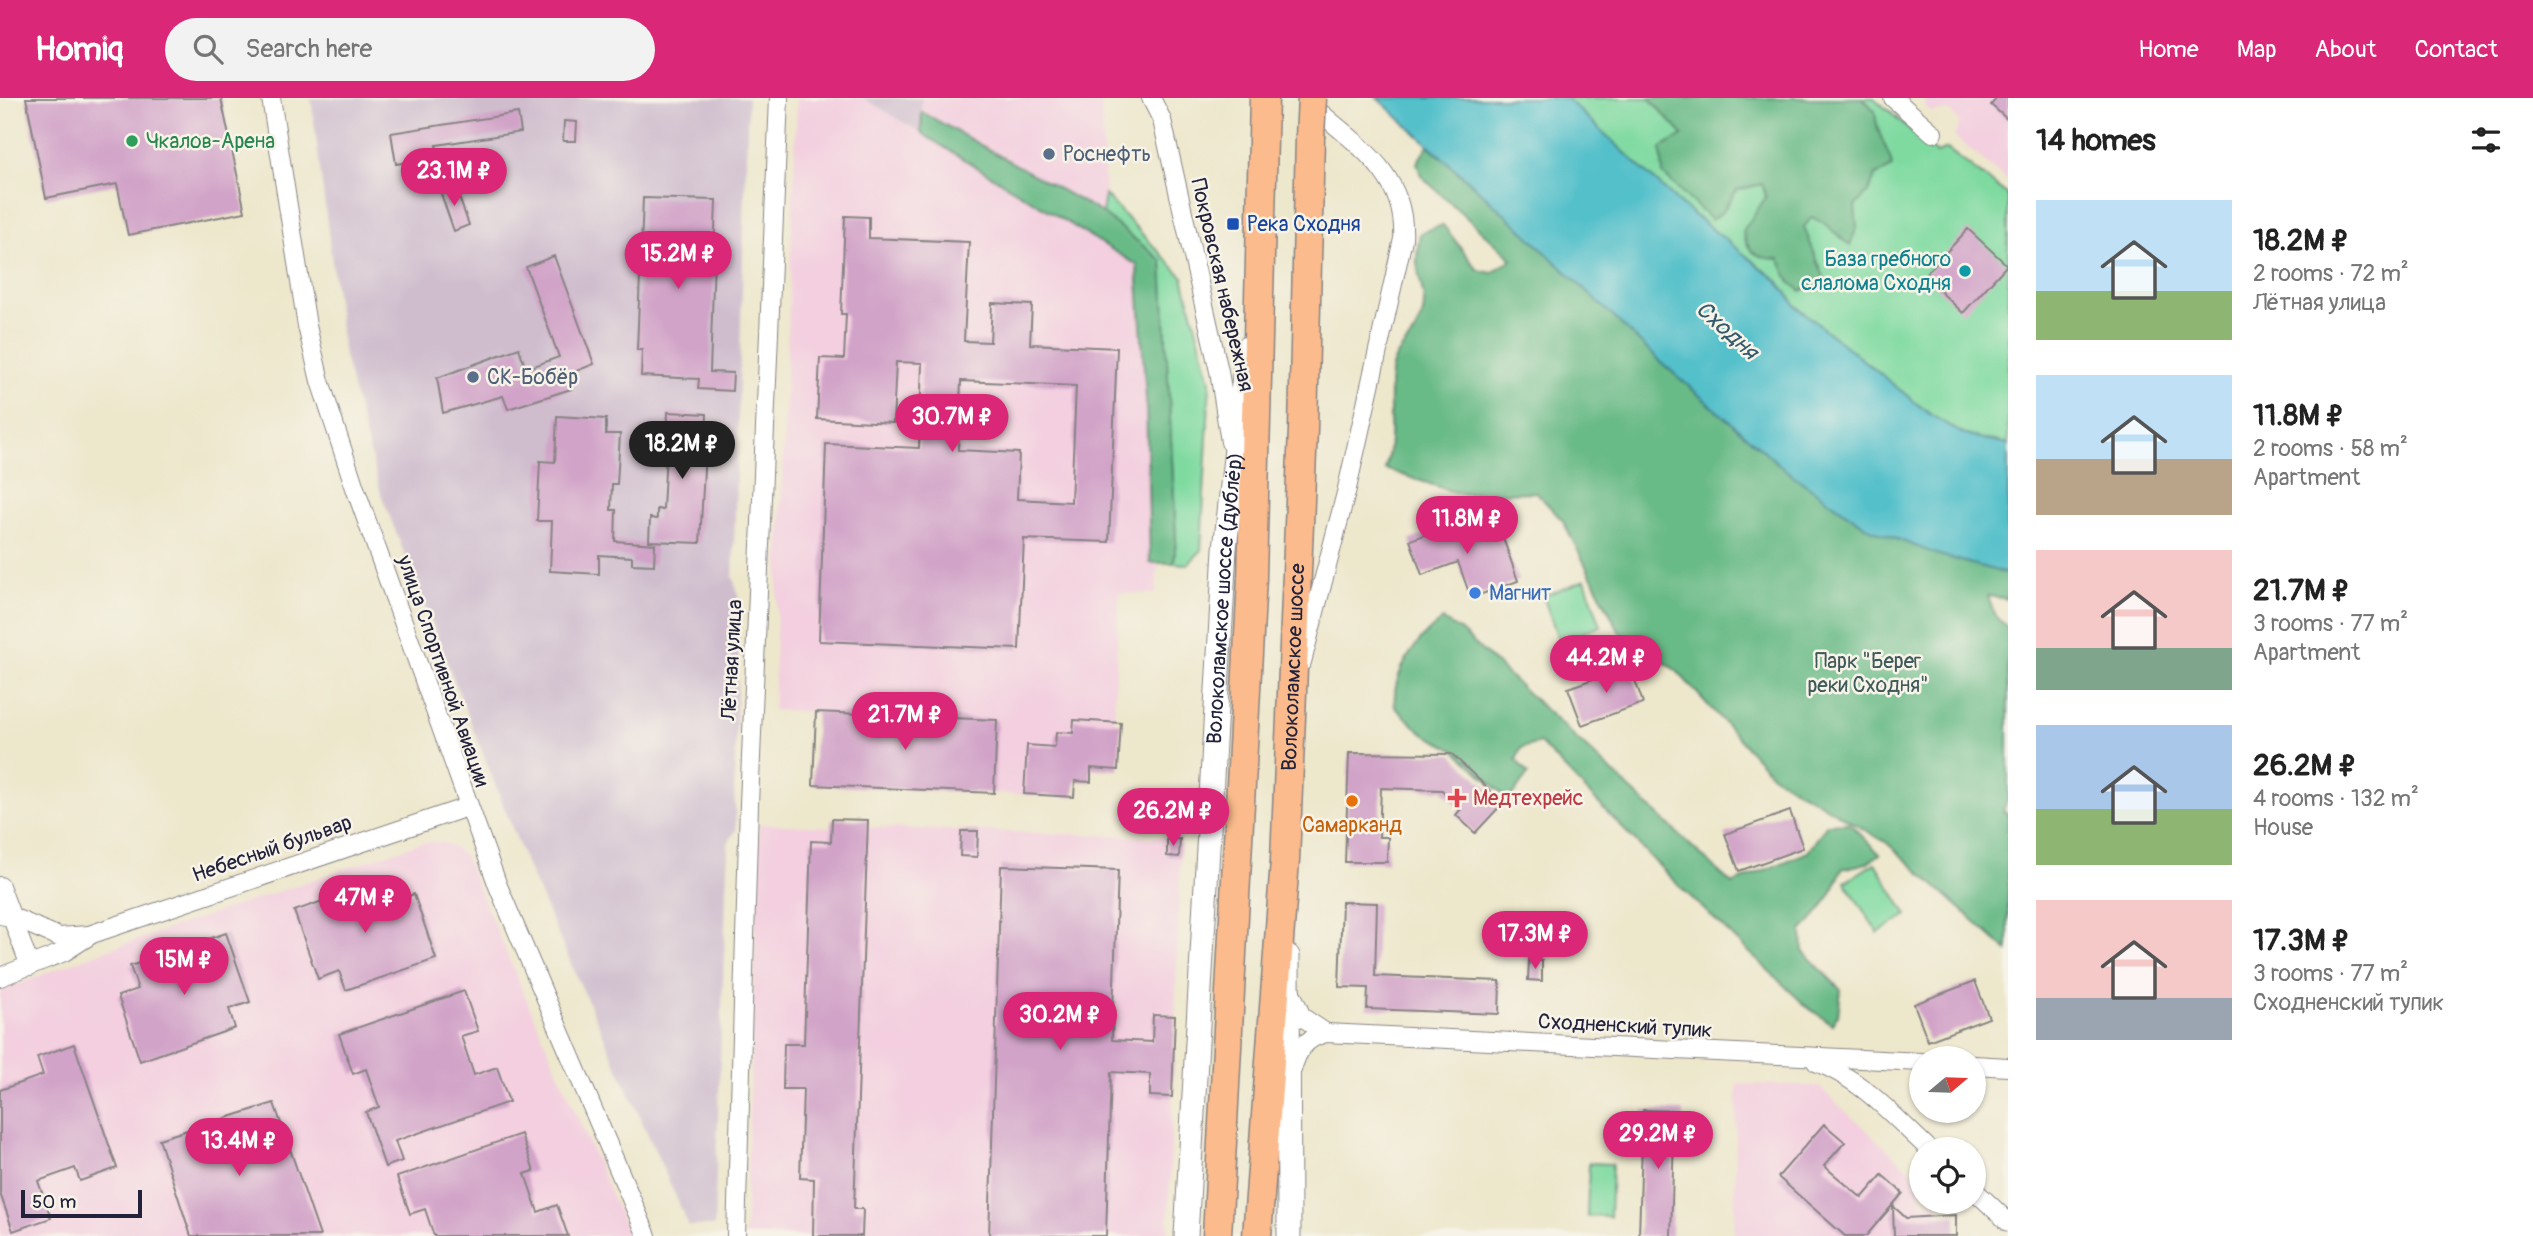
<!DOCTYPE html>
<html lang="en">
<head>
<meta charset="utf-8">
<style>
	:root { --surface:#fff; --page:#f2f2f2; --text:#222; --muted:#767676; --accent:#db2777 }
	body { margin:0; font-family:Pangolin,sans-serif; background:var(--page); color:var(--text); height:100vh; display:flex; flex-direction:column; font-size:26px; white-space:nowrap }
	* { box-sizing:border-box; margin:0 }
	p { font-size:23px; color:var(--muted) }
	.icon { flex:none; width:38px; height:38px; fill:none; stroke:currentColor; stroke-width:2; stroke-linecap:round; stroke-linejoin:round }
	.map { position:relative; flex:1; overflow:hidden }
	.sheet { display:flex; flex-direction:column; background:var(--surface); width:525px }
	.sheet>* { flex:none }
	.needle { width:46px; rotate:71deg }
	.controls { position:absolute; left:1909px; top:948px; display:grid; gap:14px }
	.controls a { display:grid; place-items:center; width:77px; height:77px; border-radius:50%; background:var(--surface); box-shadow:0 2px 5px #0004; font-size:35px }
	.scale { position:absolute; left:21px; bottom:18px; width:121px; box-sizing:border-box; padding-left:7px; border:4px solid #22223b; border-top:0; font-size:19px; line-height:24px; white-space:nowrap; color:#22223b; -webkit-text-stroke:5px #f7f3e8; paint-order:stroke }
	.price { position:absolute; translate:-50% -60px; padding:0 16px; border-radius:24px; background:var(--accent); color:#fff; font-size:23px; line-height:46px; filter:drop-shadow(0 2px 4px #0008) }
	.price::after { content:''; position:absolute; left:50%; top:42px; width:21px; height:16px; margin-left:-10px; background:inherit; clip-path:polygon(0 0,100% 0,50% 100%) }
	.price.active { background:#222; color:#fff }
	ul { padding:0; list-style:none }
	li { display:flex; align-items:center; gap:21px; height:175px; padding:0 28px }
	li span { display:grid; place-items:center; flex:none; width:196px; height:140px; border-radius:0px; color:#555 }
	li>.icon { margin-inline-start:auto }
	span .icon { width:84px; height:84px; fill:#fffc; stroke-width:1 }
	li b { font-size:30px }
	h2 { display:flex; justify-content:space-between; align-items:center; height:84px; padding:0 28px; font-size:30px }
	header { display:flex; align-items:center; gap:42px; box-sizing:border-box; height:98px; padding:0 35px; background:var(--accent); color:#fff }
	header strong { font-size:33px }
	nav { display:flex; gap:38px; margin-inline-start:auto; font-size:24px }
	.search { width:490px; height:63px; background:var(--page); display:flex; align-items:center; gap:18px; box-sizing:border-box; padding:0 24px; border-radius:38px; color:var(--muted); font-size:26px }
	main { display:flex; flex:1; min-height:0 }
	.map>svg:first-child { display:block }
</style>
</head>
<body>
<header>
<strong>Homiq</strong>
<div class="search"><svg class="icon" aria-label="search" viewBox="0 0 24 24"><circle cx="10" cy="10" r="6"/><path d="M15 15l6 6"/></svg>Search here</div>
<nav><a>Home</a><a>Map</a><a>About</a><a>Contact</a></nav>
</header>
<main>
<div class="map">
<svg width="2008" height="1138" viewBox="0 0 2008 1138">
	<rect width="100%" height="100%" fill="#f7f3e8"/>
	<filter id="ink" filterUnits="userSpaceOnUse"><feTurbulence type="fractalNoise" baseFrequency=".0143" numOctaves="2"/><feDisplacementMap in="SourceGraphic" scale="14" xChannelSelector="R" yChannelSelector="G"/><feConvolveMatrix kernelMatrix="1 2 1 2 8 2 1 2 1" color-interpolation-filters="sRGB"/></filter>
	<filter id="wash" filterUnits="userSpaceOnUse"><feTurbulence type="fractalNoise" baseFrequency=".00686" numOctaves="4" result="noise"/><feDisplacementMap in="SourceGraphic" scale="28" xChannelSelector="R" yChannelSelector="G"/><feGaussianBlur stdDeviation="1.57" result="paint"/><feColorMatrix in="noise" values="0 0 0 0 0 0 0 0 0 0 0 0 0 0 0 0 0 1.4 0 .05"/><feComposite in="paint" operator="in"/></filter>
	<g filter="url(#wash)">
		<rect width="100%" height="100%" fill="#ede7cc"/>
		<g fill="#f3cfdf">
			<path d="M797,0H863L1137,167L1146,301L1150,465L1158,466L1156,496L1119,495L1114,624L1121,625L1118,672L1091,670V684L1075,683L1074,699L813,687L816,614L773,612Z"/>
			<path d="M922,0H1101L1105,97L1102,115L922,14Z"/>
			<path d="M1924,0H2008V83L1954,38L1960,24L1955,19L1948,13L1931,14L1926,10Z"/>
			<path d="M832,721L868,722V729L1181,740L1168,1138H745L759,726L831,729Z"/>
			<path d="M423,744H441L452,748L465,759L629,1138H0V893L98,855Z"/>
			<path d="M1737,986L1818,988L1921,1082L1922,1104H1939L1940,1138H1734Z"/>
		</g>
		<g fill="#cfbdce">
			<path d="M311,0H748L733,479L740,506L734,689L736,732L728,745L714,1128H689L528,770L381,396L344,258Z"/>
			<path d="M863,0H922L921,35Z"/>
		</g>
		<g fill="#7fdaa0" stroke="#507e6e" stroke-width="2">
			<path d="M1566,0H1874L1937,55L1947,51L2008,97V346L1965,337L1931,317L1797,209L1778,183L1680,106Z"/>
			<path d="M1105,97L1183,179L1210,283L1201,453L1188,466L1174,465L1176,439L1162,163L1102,115Z"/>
			<path d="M1585,482L1601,528L1559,543L1543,498Z"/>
			<path d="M1875,765L1907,817L1878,835L1845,784Z"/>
			<path d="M1589,1065L1612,1066L1610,1119L1587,1118Z"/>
		</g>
		<g fill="#67ba86" stroke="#446e60" stroke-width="2">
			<path d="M1649,0H1863L1875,13C1876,36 1887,48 1893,69L1876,77L1868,94L1855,108L1857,128L1850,148L1824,125L1812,119L1804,129L1825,182L1801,193L1790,184L1779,161C1758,161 1747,155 1743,133L1766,99L1762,86L1737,92L1722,114L1711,122L1663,76L1661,50L1683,37Z"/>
			<path d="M922,14L1102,115L1162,163L1176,439L1174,465H1150L1146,301L1137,167L921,35Z"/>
			<path d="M1428,47L1516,126L1662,265L1787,373L1866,429L1936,456L2008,476V501L1988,498L1994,516L2008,530V701L2003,713L2008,716V853L1887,745L1772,677L1677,573L1620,535L1563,423L1536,394L1460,396L1385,371C1395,340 1387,308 1391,275C1393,252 1417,241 1423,215C1427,198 1417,179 1417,162C1417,153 1419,143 1420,135L1443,127L1478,172L1492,175L1512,161L1421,78L1417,65Z"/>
			<path d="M1443,522L1461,533L1732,786L1808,754L1827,726L1849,725L1880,756L1867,765L1842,771C1833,796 1821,813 1802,833L1803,853L1841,892L1838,917L1832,926L1807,909L1671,780L1540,645L1521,650L1516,662L1528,676L1509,702L1455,652L1422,635L1395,609C1391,576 1416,540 1443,522Z"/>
		</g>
		<path fill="#52c0ca" stroke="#3a7182" stroke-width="2" d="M1377,0H1566L1680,106L1778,183L1797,209L1931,317L1965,337L2008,346V476L1936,456L1866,429L1787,373L1662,265L1516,126Z"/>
		<g id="blocks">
			<g fill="#d1a3c8" fill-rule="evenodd">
				<path d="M26,0H221L245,114L128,137L117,86L46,100Z"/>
				<path d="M1997,0H2008V22L1991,7Z"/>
				<path d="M518,15L521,34L436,47L438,59L396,66L391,35Z"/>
				<path d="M564,23L577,24L576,43H563Z"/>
				<path d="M455,88L469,127L454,133L440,93Z"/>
				<path d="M643,100L716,102L710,274L733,275L732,293L698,291L699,281L641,278L642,252H637Z"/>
				<path d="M845,118L869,119V140L969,144L964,243L990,244L992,205L1032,207L1030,246L1117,250L1109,444L1024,441L1019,551L819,543L826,346L919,350L922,265L896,264L893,325L817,321L820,260L844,261L846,216H841ZM961,283L1076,288L1071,404L1017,401L1019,355L958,352Z"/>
				<path d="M1968,131L2007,167L1963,215L1924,178Z"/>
				<path d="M554,158L594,266L566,277L571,291L508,311L503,298L443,315L437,280L519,250L526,271L559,259L526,169Z"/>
				<path d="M668,314L707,316L700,445L649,443L650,420L657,421V411L663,412Z"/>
				<path d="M557,318L606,321V336H620L617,386H612L611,412H616L615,443L655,446L654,467L632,466V459L599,457V476L550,473L552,423H537L540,363L555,364Z"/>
				<path d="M1476,419L1483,440L1501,434L1518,483L1471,500L1458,464L1422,477L1410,442Z"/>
				<path d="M1630,568L1643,605L1582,627L1568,590Z"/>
				<path d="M816,614L997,622L994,695L813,687Z"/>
				<path d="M1074,622L1121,625L1118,672L1091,670V684L1075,683L1074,699L1024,696L1027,647L1055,649L1056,634L1073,635Z"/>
				<path d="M1349,655L1452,656L1503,705L1475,735L1456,717L1461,711L1442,692L1381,690L1379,739H1388L1387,764H1345Z"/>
				<path d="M1790,713L1803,750L1739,773L1725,736Z"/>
				<path d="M832,721L868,722L854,1111H863L862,1138H813L814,1081L800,1080L803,991H783L784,946H804L811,743L831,744Z"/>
				<path d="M961,733H978L977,759L960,758Z"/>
				<path d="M1167,741H1180L1179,759L1167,758Z"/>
				<path d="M1001,768L1118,772L1112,942L1152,944L1153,917L1175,918L1172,999L1150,998V976L1111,974L1106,1138H989Z"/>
				<path d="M388,780L396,802L414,796L436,861L346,892L339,873L318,881L294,813Z"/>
				<path d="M1342,804L1377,805L1375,878L1500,883L1499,916L1367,911L1368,890L1339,889Z"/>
				<path d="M226,835L250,904L229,911L235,930L140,963L118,898L138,891L130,868Z"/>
				<path d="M1529,862L1542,863V883L1528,882Z"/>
				<path d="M1975,883L1989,920L1928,943L1914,906Z"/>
				<path d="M464,893L478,933L461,938L474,977L497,969L509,1004L395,1043L402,1063L385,1069L366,1014L379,1009L366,971L353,976L339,936Z"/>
				<path d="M74,946L117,1070L80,1083L75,1070L38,1083L51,1120L13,1133L0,1095V992L43,977L37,959Z"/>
				<path d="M274,1005L320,1138H191L159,1041Z"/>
				<path d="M1643,1012L1684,1013L1683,1038L1674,1037L1671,1138H1639Z"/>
				<path d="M1824,1026L1845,1044L1824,1068L1862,1100L1882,1077L1903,1095L1866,1138H1845L1778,1079Z"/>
				<path d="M521,1036L534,1073L525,1076L538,1114L557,1107L568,1138H434L425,1111L410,1116L397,1079Z"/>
				<path d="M1893,1108L1906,1120L1956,1117V1138H1894Z"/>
			</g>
		</g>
	</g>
	<g filter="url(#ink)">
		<use href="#blocks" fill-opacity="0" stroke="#888484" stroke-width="2"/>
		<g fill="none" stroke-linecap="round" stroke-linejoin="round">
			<defs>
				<g id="minor">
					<path d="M271,0L307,228L320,283L355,390L498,788L647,1138"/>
					<path d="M1151,0L1162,22L1219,273L1230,344"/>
					<path d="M1893,0L1933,35"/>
					<path d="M1302,564L1346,395L1403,141C1407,75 1354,45 1309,5"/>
					<path d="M0,788L30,868"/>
					<path d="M0,817L12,819L59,839L89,837"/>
					<path d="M0,879L64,854L92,836L467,709"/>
					<path d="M1291,894L1302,919L1326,935"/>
					<path d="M1816,964C1861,980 1895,1020 1930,1052"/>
					<path d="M1974,967L2008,969"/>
					<path d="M1292,972C1297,953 1305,940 1326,935L1922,964"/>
					<path d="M1974,1092L2008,1124"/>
					<path d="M736,1138L749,706L779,0"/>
				</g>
				<g id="tertiary">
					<path d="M1288,858L1289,1138"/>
					<path id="s1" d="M1186,1138L1225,451L1247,250"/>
				</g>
				<g id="primary">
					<path d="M1217,1138L1252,480L1264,0"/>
					<path id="s2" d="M1257,1138L1285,762L1303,331L1310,39"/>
				</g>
			</defs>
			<use href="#minor" stroke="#888484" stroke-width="20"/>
			<use href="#tertiary" stroke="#888484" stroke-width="25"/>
			<use href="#primary" stroke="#888484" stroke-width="31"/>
			<use href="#minor" stroke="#fff" stroke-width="18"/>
			<use href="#tertiary" stroke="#fff" stroke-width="23"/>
			<use href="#primary" stroke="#fbbb8c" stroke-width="28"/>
			<defs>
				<path id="primary-bridge" d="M1310,39L1312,0"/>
			</defs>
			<use href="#primary-bridge" stroke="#888484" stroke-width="31" stroke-linecap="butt"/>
			<use href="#primary-bridge" stroke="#fbbb8c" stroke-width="28"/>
		</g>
	</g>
	<circle fill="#2e9e5b" stroke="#f7f3e8" stroke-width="2.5" cx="132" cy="43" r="7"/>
	<g fill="#5c6f8a" stroke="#f7f3e8" stroke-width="2.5">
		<circle cx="1049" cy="56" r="7"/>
		<circle cx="473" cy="279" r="7"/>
	</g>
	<rect fill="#1a4fb4" stroke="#f7f3e8" stroke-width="2.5" x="1226" y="119" width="14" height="14" rx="3.5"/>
	<circle fill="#0f9aa8" stroke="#f7f3e8" stroke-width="2.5" cx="1965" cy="173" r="7"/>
	<circle fill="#3f7fe0" stroke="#f7f3e8" stroke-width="2.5" cx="1475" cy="495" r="7"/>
	<path fill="#e0444e" stroke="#f7f3e8" stroke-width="2.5" d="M1453.5 689.5h7v7h7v7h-7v7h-7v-7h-7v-7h7z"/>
	<circle fill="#e8710a" stroke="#f7f3e8" stroke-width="2.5" cx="1352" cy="703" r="7"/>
	<g text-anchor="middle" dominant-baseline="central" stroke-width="5" stroke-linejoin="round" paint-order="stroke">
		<g font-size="21" fill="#27864d" stroke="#f7f3e8" text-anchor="start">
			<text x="146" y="43">Чкалов-Арена</text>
		</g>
		<g font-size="21" fill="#4e5e75" stroke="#f7f3e8" text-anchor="start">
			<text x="1063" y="56">Роснефть</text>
			<text x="487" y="279">СК-Бобёр</text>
		</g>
		<g font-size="21" fill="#164399" stroke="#f7f3e8" text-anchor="start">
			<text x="1247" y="126">Река Сходня</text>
		</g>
		<g font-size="21" fill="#0d838f" stroke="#f7f3e8" text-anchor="end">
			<text x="1951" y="161">База гребного<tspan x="1951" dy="24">слалома Сходня</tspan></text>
		</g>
		<g font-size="21" fill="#22223b" stroke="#f7f3e8">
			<text transform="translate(1222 187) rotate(77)">Покровская набережная</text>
			<text stroke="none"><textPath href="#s1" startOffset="639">Волоколамское шоссе (дублёр)</textPath></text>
			<text transform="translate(732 562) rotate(-87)">Лётная улица</text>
			<text stroke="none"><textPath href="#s2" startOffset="570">Волоколамское шоссе</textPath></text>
			<text transform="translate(443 573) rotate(71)">улица Спортивной Авиации</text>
			<text transform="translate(272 751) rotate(-19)">Небесный бульвар</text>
			<text transform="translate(1625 928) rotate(3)">Сходненский тупик</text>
		</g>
		<g font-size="21" fill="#366cbe" stroke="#f7f3e8" text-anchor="start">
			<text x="1489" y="495">Магнит</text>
		</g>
		<g font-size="21" fill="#3e5959" stroke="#f7f3e8">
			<text x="1868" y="563">Парк "Берег<tspan x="1868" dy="24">реки Сходня"</tspan></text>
		</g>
		<g font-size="21" fill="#be3a42" stroke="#f7f3e8" text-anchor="start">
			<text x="1473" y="700">Медтехрейс</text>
		</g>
		<g font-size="21" fill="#c56008" stroke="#f7f3e8">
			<text x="1352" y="727">Самарканд</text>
		</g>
		<g font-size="23" font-style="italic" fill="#33596d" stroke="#f7f3e8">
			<text transform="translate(1727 232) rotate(42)">Сходня</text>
		</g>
	</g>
</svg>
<div class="controls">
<a><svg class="needle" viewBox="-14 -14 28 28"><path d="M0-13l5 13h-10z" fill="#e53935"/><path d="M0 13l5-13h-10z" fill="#767676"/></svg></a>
<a><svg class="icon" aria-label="locate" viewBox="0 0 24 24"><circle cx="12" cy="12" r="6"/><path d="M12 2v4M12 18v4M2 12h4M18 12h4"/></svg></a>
</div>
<div class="scale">50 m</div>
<b class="price" style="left:454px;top:110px">23.1M ₽</b>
<b class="price" style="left:678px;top:193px">15.2M ₽</b>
<b class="price" style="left:952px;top:356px">30.7M ₽</b>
<b class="price active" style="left:682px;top:383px">18.2M ₽</b>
<b class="price" style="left:1467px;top:458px">11.8M ₽</b>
<b class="price" style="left:1606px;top:597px">44.2M ₽</b>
<b class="price" style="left:905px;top:654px">21.7M ₽</b>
<b class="price" style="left:1173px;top:750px">26.2M ₽</b>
<b class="price" style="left:365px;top:837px">47M ₽</b>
<b class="price" style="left:1535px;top:873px">17.3M ₽</b>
<b class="price" style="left:184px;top:899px">15M ₽</b>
<b class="price" style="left:1060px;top:954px">30.2M ₽</b>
<b class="price" style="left:1658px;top:1073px">29.2M ₽</b>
<b class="price" style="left:239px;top:1080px">13.4M ₽</b>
</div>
<section class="sheet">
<h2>14 homes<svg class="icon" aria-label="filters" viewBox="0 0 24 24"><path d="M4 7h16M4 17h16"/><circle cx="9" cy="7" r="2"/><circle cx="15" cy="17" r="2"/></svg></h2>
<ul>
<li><span style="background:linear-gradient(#bfe0f5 65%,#8fb573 0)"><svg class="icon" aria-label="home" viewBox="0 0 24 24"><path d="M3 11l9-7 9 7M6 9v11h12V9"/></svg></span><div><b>18.2M ₽</b><p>2 rooms · 72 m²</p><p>Лётная улица</p></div></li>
<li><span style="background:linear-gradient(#bfe0f5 60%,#b9a48a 0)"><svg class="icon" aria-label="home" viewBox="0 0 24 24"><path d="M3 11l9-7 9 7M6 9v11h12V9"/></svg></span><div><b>11.8M ₽</b><p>2 rooms · 58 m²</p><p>Apartment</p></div></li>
<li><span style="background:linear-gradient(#f6c9c9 70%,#7fa58c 0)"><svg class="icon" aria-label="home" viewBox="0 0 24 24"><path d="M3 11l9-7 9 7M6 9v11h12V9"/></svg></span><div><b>21.7M ₽</b><p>3 rooms · 77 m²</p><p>Apartment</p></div></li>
<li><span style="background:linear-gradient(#a9c7e8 60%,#8fb573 0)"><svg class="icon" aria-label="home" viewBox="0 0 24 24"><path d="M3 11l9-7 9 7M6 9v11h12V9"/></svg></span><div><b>26.2M ₽</b><p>4 rooms · 132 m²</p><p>House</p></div></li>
<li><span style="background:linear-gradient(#f6c9c9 70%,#9aa5b1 0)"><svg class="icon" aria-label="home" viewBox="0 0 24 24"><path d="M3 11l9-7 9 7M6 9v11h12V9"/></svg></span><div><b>17.3M ₽</b><p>3 rooms · 77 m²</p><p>Сходненский тупик</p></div></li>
</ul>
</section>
</main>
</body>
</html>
